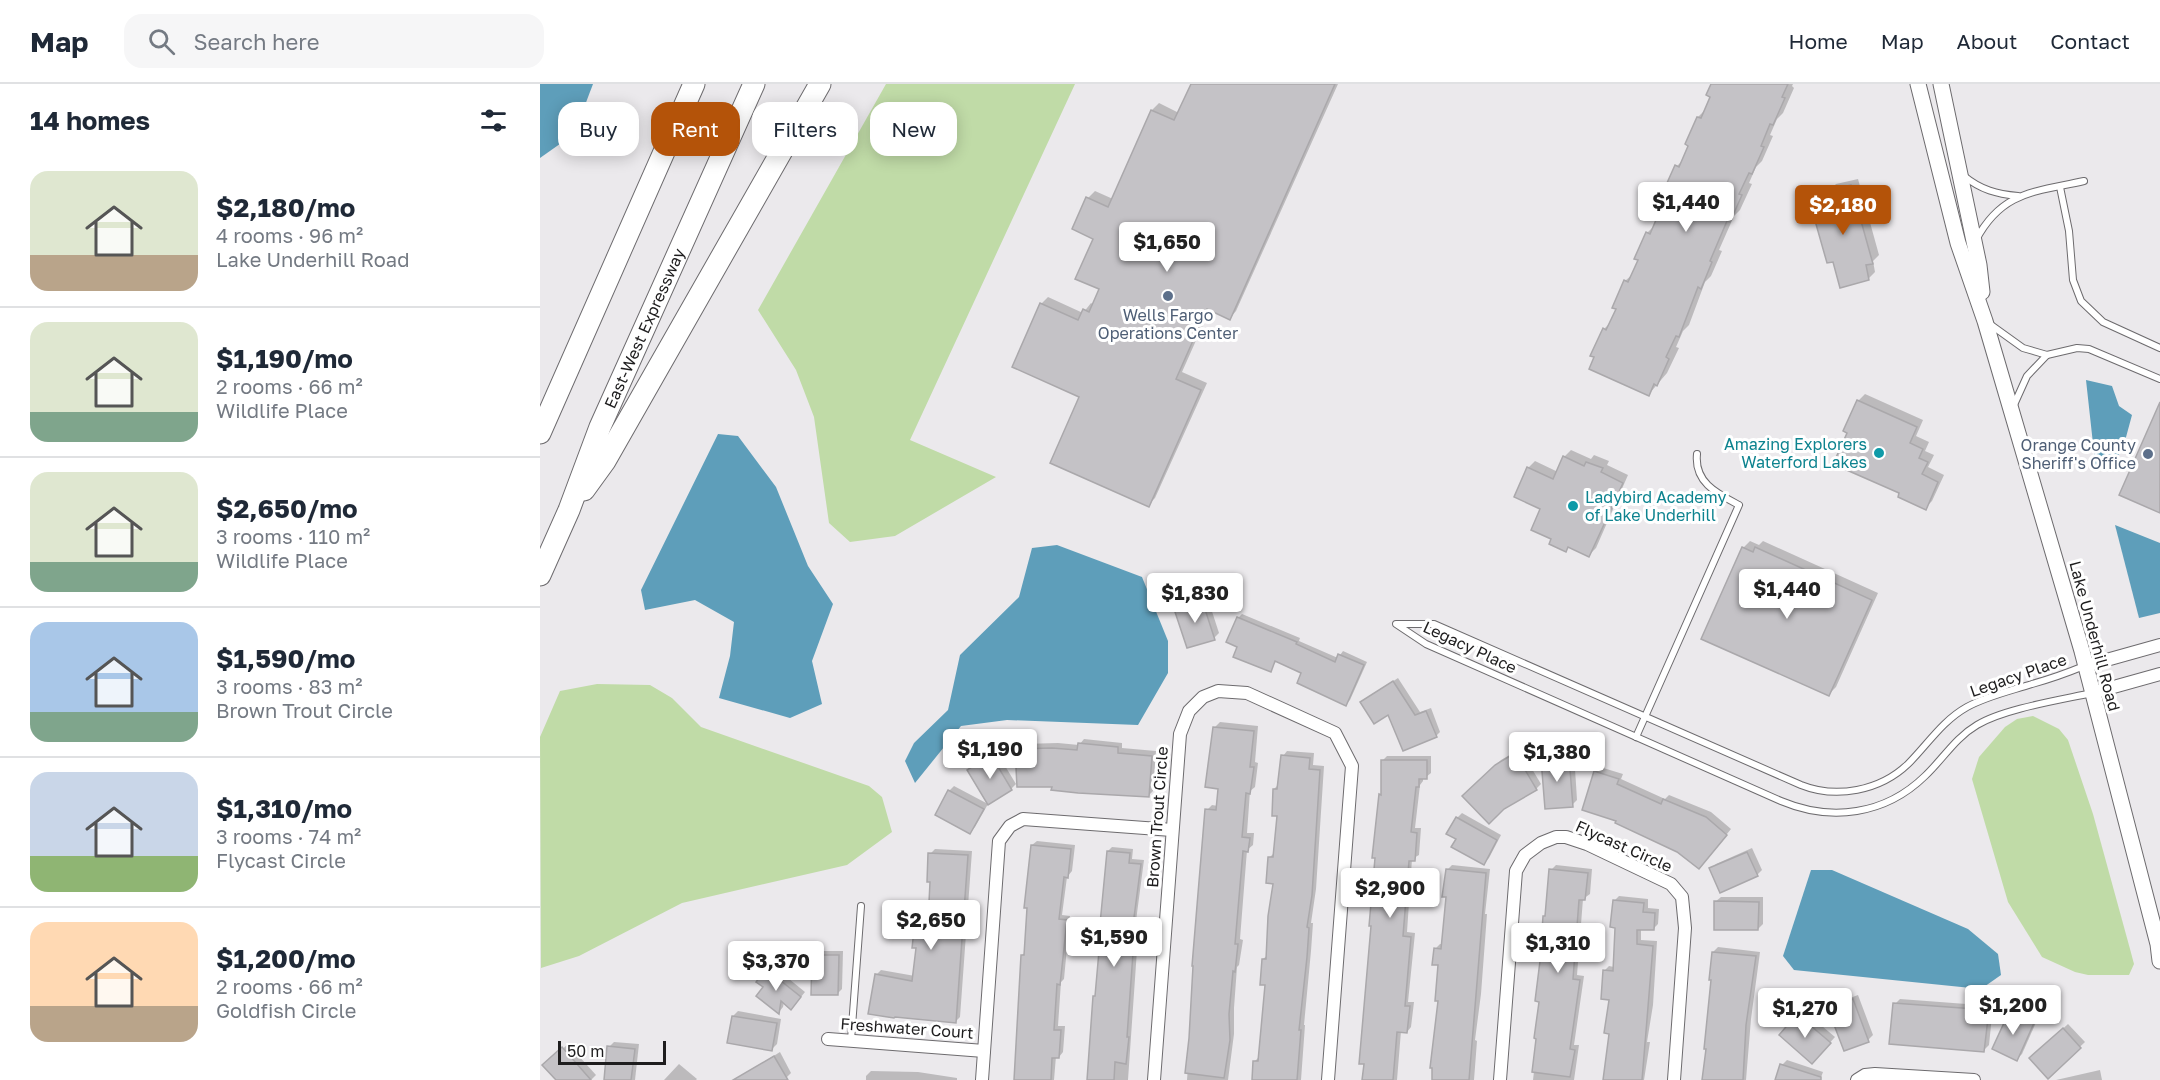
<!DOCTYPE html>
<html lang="en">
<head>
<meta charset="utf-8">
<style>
	:root { --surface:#fff; --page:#f6f6f7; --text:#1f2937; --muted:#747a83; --line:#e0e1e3; --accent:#b45309 }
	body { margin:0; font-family:"Golos Text",sans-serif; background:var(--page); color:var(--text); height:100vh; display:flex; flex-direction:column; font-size:22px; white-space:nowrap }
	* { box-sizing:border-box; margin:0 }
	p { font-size:20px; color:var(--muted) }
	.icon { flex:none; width:33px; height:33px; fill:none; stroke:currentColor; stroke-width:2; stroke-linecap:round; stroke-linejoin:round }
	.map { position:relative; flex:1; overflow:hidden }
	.panel { display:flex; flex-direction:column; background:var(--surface); width:540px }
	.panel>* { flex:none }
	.top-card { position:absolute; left:18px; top:18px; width:570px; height:54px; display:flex; gap:12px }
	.scale { position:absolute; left:18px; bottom:15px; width:108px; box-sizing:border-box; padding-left:6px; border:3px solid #1e1d1e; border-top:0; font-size:16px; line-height:21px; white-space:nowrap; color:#1e1d1e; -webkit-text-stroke:4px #fff; paint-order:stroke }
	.price { position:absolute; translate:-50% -51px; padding:0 14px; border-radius:6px; background:#fff; color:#222; font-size:20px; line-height:39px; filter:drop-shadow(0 2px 3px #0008) }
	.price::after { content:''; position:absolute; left:50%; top:36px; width:18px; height:14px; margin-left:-9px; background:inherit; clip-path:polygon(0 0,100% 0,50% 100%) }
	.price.on { background:var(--accent); color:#fff }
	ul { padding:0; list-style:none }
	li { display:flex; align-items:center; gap:18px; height:150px; padding:0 30px }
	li+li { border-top:2px solid var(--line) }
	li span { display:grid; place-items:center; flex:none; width:168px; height:120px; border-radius:18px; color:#555 }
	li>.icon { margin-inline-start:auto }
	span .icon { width:72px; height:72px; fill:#fffc; stroke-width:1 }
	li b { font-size:26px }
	h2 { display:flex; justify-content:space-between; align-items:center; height:72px; padding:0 30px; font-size:26px }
	.chip { padding:0 21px; border-radius:18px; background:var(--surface); box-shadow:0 3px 15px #0003; font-size:21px; line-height:54px }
	.chip.on { background:var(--accent); color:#fff }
	header { display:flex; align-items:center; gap:36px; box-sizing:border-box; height:84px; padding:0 30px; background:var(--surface); border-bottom:2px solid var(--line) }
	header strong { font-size:28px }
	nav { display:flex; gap:33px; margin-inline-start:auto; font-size:21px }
	.search { width:420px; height:54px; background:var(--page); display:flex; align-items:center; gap:15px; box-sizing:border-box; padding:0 21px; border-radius:18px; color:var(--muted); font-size:22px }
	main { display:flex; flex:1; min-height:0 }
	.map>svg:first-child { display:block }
</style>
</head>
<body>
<header>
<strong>Map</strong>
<div class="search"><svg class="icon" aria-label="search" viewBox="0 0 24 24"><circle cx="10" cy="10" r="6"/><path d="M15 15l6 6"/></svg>Search here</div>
<nav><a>Home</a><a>Map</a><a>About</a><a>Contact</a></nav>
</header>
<main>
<section class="panel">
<h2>14 homes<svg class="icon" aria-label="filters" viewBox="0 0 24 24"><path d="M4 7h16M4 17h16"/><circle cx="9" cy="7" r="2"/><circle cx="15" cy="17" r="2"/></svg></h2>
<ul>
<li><span style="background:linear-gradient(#dfe7d0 70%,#b9a48a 0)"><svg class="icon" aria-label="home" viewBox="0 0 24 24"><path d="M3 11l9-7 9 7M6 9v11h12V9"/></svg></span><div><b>$2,180/mo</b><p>4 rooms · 96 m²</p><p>Lake Underhill Road</p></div></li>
<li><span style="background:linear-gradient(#dfe7d0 75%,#7fa58c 0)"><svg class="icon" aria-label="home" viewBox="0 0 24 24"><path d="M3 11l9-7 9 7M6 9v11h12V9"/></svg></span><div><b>$1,190/mo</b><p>2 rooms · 66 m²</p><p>Wildlife Place</p></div></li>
<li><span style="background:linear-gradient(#dfe7d0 75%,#7fa58c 0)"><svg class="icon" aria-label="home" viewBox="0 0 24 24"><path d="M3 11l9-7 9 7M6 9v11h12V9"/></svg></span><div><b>$2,650/mo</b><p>3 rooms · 110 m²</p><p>Wildlife Place</p></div></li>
<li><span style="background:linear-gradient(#a9c7e8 75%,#7fa58c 0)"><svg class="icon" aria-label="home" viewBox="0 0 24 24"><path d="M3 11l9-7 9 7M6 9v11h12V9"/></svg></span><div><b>$1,590/mo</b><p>3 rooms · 83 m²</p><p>Brown Trout Circle</p></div></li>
<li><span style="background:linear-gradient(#c9d6e8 70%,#8fb573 0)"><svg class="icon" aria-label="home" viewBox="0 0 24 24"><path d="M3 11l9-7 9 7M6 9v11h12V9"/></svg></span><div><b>$1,310/mo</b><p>3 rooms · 74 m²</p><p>Flycast Circle</p></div></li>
<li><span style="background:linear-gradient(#ffd9b3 70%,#b9a48a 0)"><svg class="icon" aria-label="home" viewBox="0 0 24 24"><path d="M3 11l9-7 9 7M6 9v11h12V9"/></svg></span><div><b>$1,200/mo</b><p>2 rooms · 66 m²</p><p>Goldfish Circle</p></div></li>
</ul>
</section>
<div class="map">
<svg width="1620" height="996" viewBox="0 0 1620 996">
	<rect width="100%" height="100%" fill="#ebe9ec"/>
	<g fill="#c0dba7">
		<path d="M346,0H535L370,356L456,393L355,452L310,458L289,439L274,333L256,286L218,226Z"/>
		<path d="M57,600L110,601L132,614L161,643L329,702L342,713L352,748L307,781L142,819L39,872L1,884L0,653L20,607Z"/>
		<path d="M1493,632L1519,645L1528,656L1553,730L1590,865L1594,880L1589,891H1548L1535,888L1502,873L1468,818L1432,695L1439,673L1465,643L1477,635Z"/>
	</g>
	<g fill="#5e9eba">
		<path d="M0,0H53L34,50L0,74Z"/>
		<path d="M1546,296L1572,302L1579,322L1592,331L1582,368L1556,387Z"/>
		<path d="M178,350L198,352L236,403L268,482L293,520L272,577L282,620L250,634L179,614L190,572L194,538L155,516L105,526L101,506Z"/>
		<path d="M1575,441L1620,459V529L1599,534Z"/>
		<path d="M517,461L602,493L628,557V589L598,641L467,636L421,642L375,699L365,677L374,659L408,626L420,571L479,513L492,464Z"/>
		<path d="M1271,786H1292L1428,845L1458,870L1461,891L1441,905L1254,886L1243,872Z"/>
	</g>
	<g fill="#0003">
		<path d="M652,0H798L696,227L690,234L670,225L642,288L667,299L615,414L608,421L541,313L501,220L508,213L543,229L551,219L554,221L561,205L555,154L534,145L548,114L555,107L573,115L612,26L619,19L639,29Z"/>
		<path d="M1173,0H1253L1252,2L1254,4L1243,29L1237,35L1230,51L1233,52L1222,77L1216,83L1209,99L1212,100L1200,126L1194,132L1179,166L1182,167L1171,192L1165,198L1149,241L1143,247L1136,263L1139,264L1127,289L1109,310L1064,245L1072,237L1085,197L1094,189L1107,149L1115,141L1129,109L1137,82L1144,75L1158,33L1166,25L1172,12Z"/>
		<path d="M1318,95L1339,171L1333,177L1335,188L1328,195L1294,176L1277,120L1284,113L1291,111L1289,107L1296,100Z"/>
		<path d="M1325,310L1383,336L1376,352L1389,358L1385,367L1394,371L1388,383L1404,391L1392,417L1385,424L1361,409L1318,317Z"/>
		<path d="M1031,366L1051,375L1054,371L1069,377L1067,381L1088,391L1056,464L1049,471L1030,462L1025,466L1013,455L988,384L995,377L1018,388L1024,373Z"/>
		<path d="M1210,457L1219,461L1223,457L1338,509L1296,603L1289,610L1203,464Z"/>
		<path d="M667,512L679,549L674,554L636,525L641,520Z"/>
		<path d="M702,530L760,554L759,557L798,574L803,567L827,578L810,616L806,620L763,588L737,576L730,586L699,563L698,534Z"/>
		<path d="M858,594L880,628L891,624L900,648L896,652L849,629L822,618Z"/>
		<path d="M680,638L718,642L715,678L718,679L715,703L710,707L707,749H714L713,761L707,766L700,855L703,856L699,881L697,883L694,924V950L688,996H647L667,726L672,721L678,722L680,704L675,643Z"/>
		<path d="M544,655L582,659V664L616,667L613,707L608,712L513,701L477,665L482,660L518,659L539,661Z"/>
		<path d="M980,665L1001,700L996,705L924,712L961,676Z"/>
		<path d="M456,667L476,700L471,705L429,686Z"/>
		<path d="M747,667L774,669L773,681L784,682L776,805L771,839H773L771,867L764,941H765L761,996H713L715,977L720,972L727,900L723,875L728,871L734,798L729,774L735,768L738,730L734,705L739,700L743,672Z"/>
		<path d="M1034,669L1037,716L1032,721L1003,676L1008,671Z"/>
		<path d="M847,672H891V689L886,693H883V697L880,701L875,744H881L879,771L872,775L867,848L875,849L868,918H874L871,943L867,948L861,947L857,996H824L840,711L843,709L842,677Z"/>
		<path d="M1060,683L1083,690L1081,695L1125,715L1129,711L1171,728L1191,745L1164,778L1138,766L1078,736L1055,688Z"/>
		<path d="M414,702L448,720L435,743L430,748L409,707Z"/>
		<path d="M922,729L961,751L949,774L944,779L918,755L917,734Z"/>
		<path d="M497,757L535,761L532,787L527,793L522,831L530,832L524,895L521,898L518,942H525L523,968L519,973L516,972L514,996H476L482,871L486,868L492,761Z"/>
		<path d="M572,763L593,765L592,775L604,776L596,837H599L588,996H547L561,866L559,840L562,837L568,767Z"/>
		<path d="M1212,764L1222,786L1217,791L1171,785L1176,780Z"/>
		<path d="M395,765L432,767L420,933L415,938L336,891L341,886L375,892L378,863L377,837L382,832L390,833L392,797L390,770Z"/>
		<path d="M912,781L950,785L945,830H947L941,910L935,956L937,957L934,996H893L900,916L899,880L895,865L900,860H903L907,812V786Z"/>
		<path d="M1016,781L1052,785L1050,810L1043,815L1037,891L1044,892L1034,961H1039L1034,996H993L998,953L1004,832L1007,830L1011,786Z"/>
		<path d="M1079,812L1108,815V824L1119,825L1118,840L1113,845L1101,844V856L1117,857L1113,921L1107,958H1110L1104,996H1065L1071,949V915L1064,887L1069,882L1074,883L1077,843L1074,817Z"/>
		<path d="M1181,813H1223V840L1218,845L1175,818Z"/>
		<path d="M1178,863L1220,868L1211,935L1206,996H1163L1168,963L1173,868Z"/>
		<path d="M278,867H303L302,905L297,910L273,872Z"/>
		<path d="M232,881L265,908L256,919L244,918L243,923L239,928L225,903L227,886Z"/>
		<path d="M1318,911L1333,951L1328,956L1289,926L1294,920Z"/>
		<path d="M1360,915L1453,922L1449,961L1444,966L1355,920Z"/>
		<path d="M1475,924L1498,934L1482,970L1477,975L1470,929Z"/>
		<path d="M1263,926L1295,953L1277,973L1241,951Z"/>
		<path d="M198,927L241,935L237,960L232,965L193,932Z"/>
		<path d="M1528,940L1545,958L1508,993L1491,974Z"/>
		<path d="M74,958L99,960L95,996H65L69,963Z"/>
		<path d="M28,960L56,991L51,996H18L5,981Z"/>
		<path d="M240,968L251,989L246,994L242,996H195Z"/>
		<path d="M1247,976L1283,988L1280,996H1237L1242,981Z"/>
		<path d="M139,980L157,995L156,996H124Z"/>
		<path d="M1560,986L1562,996H1516Z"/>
		<path d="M331,987L378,988L417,994V996H326V992Z"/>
	</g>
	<g fill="#c4c2c6" stroke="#aaa8ab" stroke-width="1.5">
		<path d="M651,0H795L690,236L667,225L636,295L661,306L609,423L510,379L539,313L472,283L500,219L538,236L543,225L549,228L559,205L535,195L553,155L532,145L546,113L568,123L611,26L634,36Z"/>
		<path d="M1171,0H1248L1242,13L1245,14L1233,41L1230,40L1221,62L1224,63L1212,90L1209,89L1199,110L1202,111L1190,138L1187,137L1170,177L1172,178L1161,205L1158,203L1139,253L1136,252L1126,273L1129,275L1117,302L1114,300L1109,312L1049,285L1054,273L1050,272L1063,244L1066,246L1076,225L1072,224L1084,196L1088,198L1098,176L1094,175L1106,148L1110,150L1127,110L1123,108L1135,81L1139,83L1148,62L1145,60L1157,33L1161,34L1170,13L1166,11Z"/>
		<path d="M1311,101L1333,180L1326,181L1329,196L1300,204L1293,178L1287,179L1272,126L1275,120L1290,115L1288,107Z"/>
		<path d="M1317,316L1377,343L1370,359L1383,365L1379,374L1388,378L1382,390L1398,398L1386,426L1358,413L1359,409L1293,380L1307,349L1303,347Z"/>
		<path d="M1620,318V429L1579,411Z"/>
		<path d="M1023,372L1044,382L1046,378L1063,384L1061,388L1083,399L1049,473L1028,463L1026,468L1009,460L1011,455L991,446L1000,425L974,413L987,383L1013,395Z"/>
		<path d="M1202,463L1213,468L1215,463L1332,516L1289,612L1161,555Z"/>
		<path d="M662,516L675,556L647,564L634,525Z"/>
		<path d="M697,533L757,558L756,560L795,578L798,570L824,581L806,622L757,599L761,589L735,577L731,588L693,573L697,563L686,558Z"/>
		<path d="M853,597L875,631L886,627L897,653L863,667L848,631L834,640L820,618Z"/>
		<path d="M673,643L714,647L710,683H714L710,710L706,709L702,753L710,754L708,768L703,767L695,860H698L695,888L693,887L689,930L690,956L684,994L645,989L649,954L653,882H652L665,725L676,726L678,705L665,703Z"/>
		<path d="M538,659L578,663V669L612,672L609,713L538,709L511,706L512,703H477L475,665L512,664L537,666Z"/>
		<path d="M975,669L997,706L964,725L949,740L922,712L955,681Z"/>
		<path d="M451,671L472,706L448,721L427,686Z"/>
		<path d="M741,671L770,674L769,685L780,686L772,811L767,843L769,844L767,873L759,946H761L757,996H712L713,977H718L725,901H720L722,875H726L728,832L733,800L726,799L728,773H733L737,732H732L733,705H737Z"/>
		<path d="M1029,673L1033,723L1005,725L1001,675Z"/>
		<path d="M841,676H887V695H879V703H876L871,748L877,749L875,777H869L863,852L871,853L865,922H870L867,949L857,948L853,996H822L824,980H819L831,842H829L835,774H832L839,710L841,711Z"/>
		<path d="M1054,687L1079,695L1077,700L1121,720L1123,715L1166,733L1187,751L1159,785L1137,768L1075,739L1076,737L1042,726Z"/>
		<path d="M408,706L444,725L430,750L395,731Z"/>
		<path d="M916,733L957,756L944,781L911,763L916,755L906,750Z"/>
		<path d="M491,761L531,765L528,794L524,793L519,835L527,836L520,901L517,900L514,946H521L519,974H512L511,996H474L481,871H484L487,824H484Z"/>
		<path d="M567,767L590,769L589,779L601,780L593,841H595L587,953H589L586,980L575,978L574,996H547L553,912H555L559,867H556L558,840H560Z"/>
		<path d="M1207,768L1218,792L1180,809L1169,784Z"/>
		<path d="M388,769L428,771L416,939L355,933L354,934L328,930L335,890L372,897L376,864H372L375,837L388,838L390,798H387Z"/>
		<path d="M906,785L946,789L929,996H892V984H890L898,917H895L898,881H892L894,864L901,865L906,813H902Z"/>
		<path d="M1009,785L1048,789L1045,816H1039L1033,895L1040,896L1030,965L1035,966L1030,993L992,988L996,955L994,954L999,918L995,917L1000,877L1003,832H1005Z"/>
		<path d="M1073,816L1104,819L1103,828L1115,829L1114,846H1097V860L1113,862L1102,996H1063L1069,950L1064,949L1069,916L1061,915L1063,886L1073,887L1075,844L1070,843Z"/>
		<path d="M1174,817L1219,818L1218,846H1174Z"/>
		<path d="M1172,868L1216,872L1206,941L1203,996H1162L1166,965H1164L1171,896H1169Z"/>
		<path d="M272,871H299L298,911H271Z"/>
		<path d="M226,885L261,913L251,926L241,917L239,930L216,912L223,903L216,898Z"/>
		<path d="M1313,915L1329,958L1304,967L1288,925Z"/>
		<path d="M1353,919L1449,926L1444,968L1349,960Z"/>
		<path d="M1469,928L1494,939L1477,977L1452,965Z"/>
		<path d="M1257,930L1291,959L1272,980L1239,951Z"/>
		<path d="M192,932L237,939L232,967L187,959Z"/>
		<path d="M1523,944L1541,964L1508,995L1489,974Z"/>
		<path d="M67,962L95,965L91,996H64Z"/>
		<path d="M22,963L51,996H16L2,981Z"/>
		<path d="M234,972L248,996H193Z"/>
		<path d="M1240,980L1281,993V996H1235Z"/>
	</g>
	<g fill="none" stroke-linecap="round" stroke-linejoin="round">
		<defs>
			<g id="service">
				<path d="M1424,92C1441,106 1457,110 1478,112"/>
				<path d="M1520,103L1529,147L1533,196L1541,217L1563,238L1620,264"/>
				<path d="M1436,156C1462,107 1495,108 1544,97"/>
				<path d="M1451,241L1483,264L1507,271L1487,292L1473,323"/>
				<path d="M1507,271L1537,264L1549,265L1620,295"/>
				<path d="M1544,582C1527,589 1510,595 1492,600C1470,607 1447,612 1427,623C1402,637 1388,660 1368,680C1340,707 1296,715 1261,701L894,540H856L886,560L1241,717C1291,738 1345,731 1385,692C1403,675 1415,654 1437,641C1463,625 1520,616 1552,609"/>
				<path d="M1096,653L1199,421C1178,410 1154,399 1157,370"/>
				<path d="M311,956L321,822"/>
			</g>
			<g id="minor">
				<path d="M1545,582L1620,561"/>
				<path d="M1552,609L1620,590"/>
				<path d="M288,955L444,967"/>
				<path d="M442,996L459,757L470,742L483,735L632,746"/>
				<path d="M614,996L640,650L649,627L663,613L678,607L707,609L795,649L812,682L788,996"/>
				<path d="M960,996L976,787L985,771L1001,759L1016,753H1026L1047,760L1131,800L1142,813L1145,844L1134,996"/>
				<path d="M1317,996L1325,991L1335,990L1434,996"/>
			</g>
			<g id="tertiary">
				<path d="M1378,0L1418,159L1445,237L1542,567L1618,860L1620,877"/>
				<path d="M1401,0L1439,181L1442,208"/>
			</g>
			<g id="motorway">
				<path d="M0,349L154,0"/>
				<path d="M44,406L65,377L280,0"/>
				<path id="s1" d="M0,491L29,426L60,343L214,0"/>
			</g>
		</defs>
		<use href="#service" stroke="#6d6b6e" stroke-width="8"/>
		<use href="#minor" stroke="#6d6b6e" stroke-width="14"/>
		<use href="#tertiary" stroke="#6d6b6e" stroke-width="17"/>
		<use href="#motorway" stroke="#6d6b6e" stroke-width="23"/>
		<use href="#service" stroke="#fff" stroke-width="6"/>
		<use href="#minor" stroke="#fff" stroke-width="12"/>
		<use href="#tertiary" stroke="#fff" stroke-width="15"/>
		<use href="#motorway" stroke="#fff" stroke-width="21"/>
	</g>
	<g fill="#5c6f8a" stroke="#fff" stroke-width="2">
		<circle cx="628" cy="212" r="6"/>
		<circle cx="1608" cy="370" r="6"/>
	</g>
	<g fill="#0f9aa8" stroke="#fff" stroke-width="2">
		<circle cx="1339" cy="369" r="6"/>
		<circle cx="1033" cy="422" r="6"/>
	</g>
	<g text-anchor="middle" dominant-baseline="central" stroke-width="6" stroke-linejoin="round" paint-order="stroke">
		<g font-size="16" fill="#4e5e75" stroke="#fff">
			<text x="628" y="231">Wells Fargo<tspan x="628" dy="18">Operations Center</tspan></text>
			<text x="1596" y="361" text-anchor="end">Orange County<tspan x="1596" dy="18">Sheriff's Office</tspan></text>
		</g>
		<g font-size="16" fill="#1e1d1e" stroke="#fff">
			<text stroke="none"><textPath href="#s1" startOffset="268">East-West Expressway</textPath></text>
			<text transform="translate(1555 552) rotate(75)">Lake Underhill Road</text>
			<text transform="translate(930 563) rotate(25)">Legacy Place</text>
			<text transform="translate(1478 591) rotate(-19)">Legacy Place</text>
			<text transform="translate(617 733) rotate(-86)">Brown Trout Circle</text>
			<text transform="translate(1084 762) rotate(24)">Flycast Circle</text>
			<text transform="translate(367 944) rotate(4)">Freshwater Court</text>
		</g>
		<g font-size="16" fill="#0d838f" stroke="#fff" text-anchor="end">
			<text x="1327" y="360">Amazing Explorers<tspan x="1327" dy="18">Waterford Lakes</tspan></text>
			<text x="1045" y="413" text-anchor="start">Ladybird Academy<tspan x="1045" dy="18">of Lake Underhill</tspan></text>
		</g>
	</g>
</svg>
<div class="scale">50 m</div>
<b class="price" style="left:1146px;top:149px">$1,440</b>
<b class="price on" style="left:1303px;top:152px">$2,180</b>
<b class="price" style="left:627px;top:189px">$1,650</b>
<b class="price" style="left:1247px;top:536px">$1,440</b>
<b class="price" style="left:655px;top:540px">$1,830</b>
<b class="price" style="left:450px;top:696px">$1,190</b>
<b class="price" style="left:1017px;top:699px">$1,380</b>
<b class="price" style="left:850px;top:835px">$2,900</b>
<b class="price" style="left:391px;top:867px">$2,650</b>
<b class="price" style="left:574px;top:884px">$1,590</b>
<b class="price" style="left:1018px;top:890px">$1,310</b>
<b class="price" style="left:236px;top:908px">$3,370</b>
<b class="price" style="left:1473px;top:952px">$1,200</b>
<b class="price" style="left:1265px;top:955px">$1,270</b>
<div class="top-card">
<a class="chip">Buy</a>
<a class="chip on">Rent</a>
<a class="chip">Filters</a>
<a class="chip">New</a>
</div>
</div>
</main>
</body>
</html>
